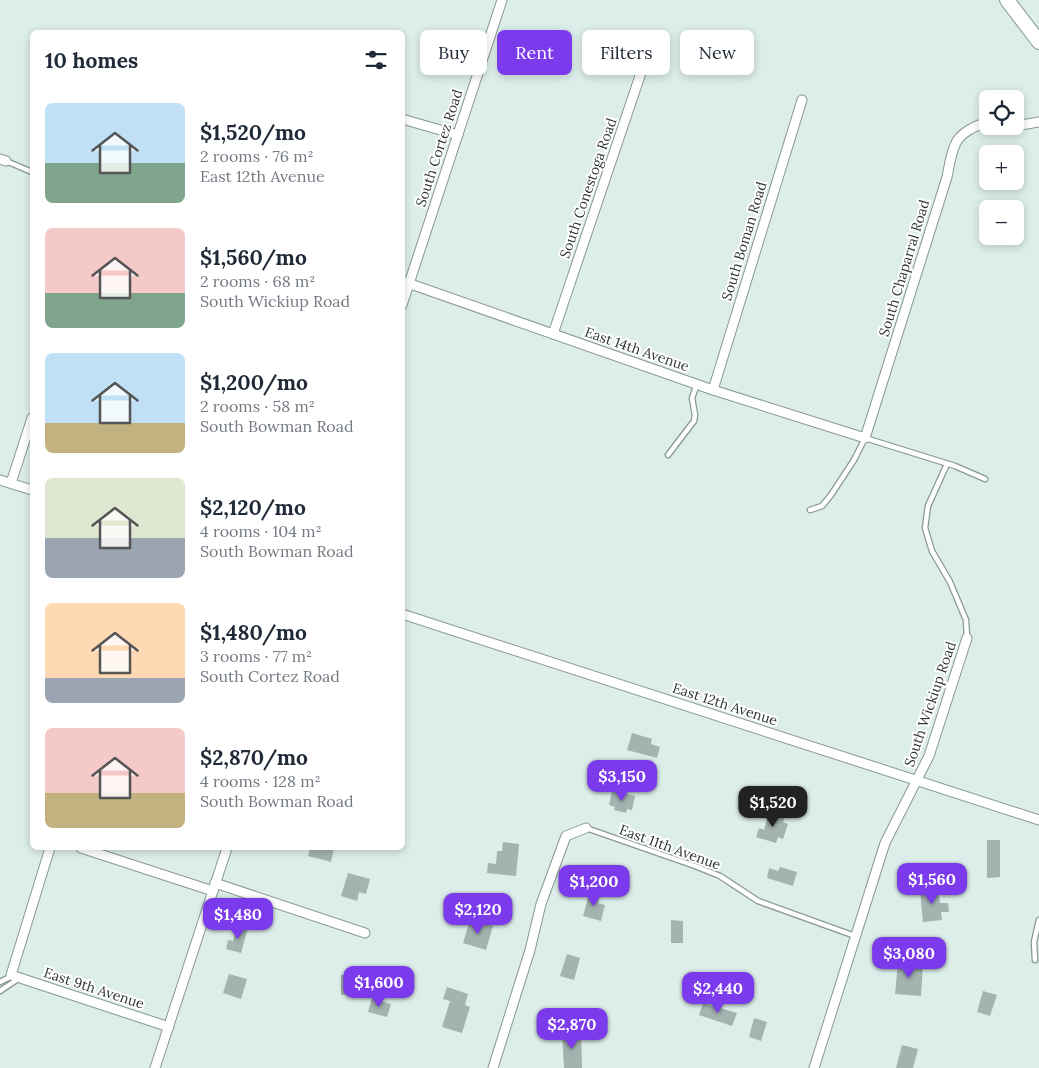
<!DOCTYPE html>
<html lang="en">
<head>
<meta charset="utf-8">
<style>
	:root { --surface:#fff; --page:#f6f6f7; --text:#1f2937; --muted:#747a83; --accent:#7c3aed }
	body { margin:0; font-family:Lora,serif; background:var(--page); color:var(--text); height:100vh; display:flex; flex-direction:column; font-size:19px; white-space:nowrap }
	* { box-sizing:border-box; margin:0 }
	p { font-size:16px; color:var(--muted) }
	.icon { flex:none; width:28px; height:28px; fill:none; stroke:currentColor; stroke-width:2; stroke-linecap:round; stroke-linejoin:round }
	.map { position:relative; flex:1; overflow:hidden }
	.drawer { position:absolute; left:30px; top:30px; width:375px; height:820px; display:flex; flex-direction:column; background:var(--surface); border-radius:8px; box-shadow:0 2px 8px #0003 }
	.drawer>* { flex:none }
	.top-card { position:absolute; left:420px; top:30px; width:475px; height:45px; display:flex; gap:10px }
	.tools { position:absolute; left:979px; top:90px; display:grid; gap:10px }
	.tools a { display:grid; place-items:center; width:45px; height:45px; border-radius:8px; background:var(--surface); box-shadow:0 2px 8px #0003; font-size:25px }
	.price { position:absolute; translate:-50% -42px; padding:0 11px; border-radius:10px; background:var(--accent); color:#fff; font-size:16px; line-height:32px; filter:drop-shadow(0 1px 2px #0008) }
	.price::after { content:''; position:absolute; left:50%; top:30px; width:15px; height:11px; margin-left:-8px; background:inherit; clip-path:polygon(0 0,100% 0,50% 100%) }
	.price.current { background:#222; color:#fff }
	ul { padding:0; list-style:none }
	li { display:flex; align-items:center; gap:15px; height:125px; padding:0 15px }
	li span { display:grid; place-items:center; flex:none; width:140px; height:100px; border-radius:8px; color:#555 }
	li>.icon { margin-inline-start:auto }
	span .icon { width:60px; height:60px; fill:#fffc; stroke-width:1 }
	li b { font-size:21px }
	h2 { display:flex; justify-content:space-between; align-items:center; height:60px; padding:0 15px; font-size:21px }
	.tag { padding:0 18px; border-radius:8px; background:var(--surface); box-shadow:0 2px 8px #0003; font-size:18px; line-height:45px }
	.tag.current { background:var(--accent); color:#fff }
	.map>svg:first-child { display:block }
</style>
</head>
<body>
<div class="map">
<svg width="1039" height="1068" viewBox="0 0 1039 1068">
	<rect width="100%" height="100%" fill="#dcedea"/>
	<g fill="#a3b3b0">
		<path d="M632,733L652,739L651,744L660,747L657,758L627,750Z"/>
		<path d="M612,791L635,796L632,810L627,809L626,813L614,810L615,807L609,805Z"/>
		<path d="M769,812L785,817L783,822L788,824L783,839L778,837L776,843L756,837L759,828L764,830Z"/>
		<path d="M987,840H1000V877L987,878Z"/>
		<path d="M503,842L519,844L516,876L487,873L488,863L496,864L497,851H502Z"/>
		<path d="M310,848H334L331,862L308,856Z"/>
		<path d="M780,867L797,872L793,886L767,878L769,868L778,871Z"/>
		<path d="M348,873L370,879L366,894L359,892L357,901L341,896Z"/>
		<path d="M938,888L940,903H948L949,912H941L942,920L923,922L920,890Z"/>
		<path d="M590,891L600,894L598,903L605,905L601,921L583,916Z"/>
		<path d="M470,920L493,926L486,950L463,943Z"/>
		<path d="M671,920L683,921V943H671Z"/>
		<path d="M238,925L248,928L241,953L226,949L228,940L233,941Z"/>
		<path d="M567,954L580,958L574,980L560,976Z"/>
		<path d="M898,962L923,964L921,996L895,994Z"/>
		<path d="M229,974L247,979L241,999L223,993Z"/>
		<path d="M341,975H357L358,994L341,995Z"/>
		<path d="M447,987L468,994L465,1005L470,1007L462,1033L442,1027L450,1001L443,999Z"/>
		<path d="M983,991L997,995L990,1016L977,1012Z"/>
		<path d="M372,998L391,1004L387,1017L368,1012Z"/>
		<path d="M703,1003L737,1013L732,1026L699,1015Z"/>
		<path d="M754,1018L767,1022L761,1041L749,1037Z"/>
		<path d="M581,1031L582,1068H564L562,1032Z"/>
		<path d="M902,1045L918,1049L913,1068H896Z"/>
	</g>
	<g fill="none" stroke-linecap="round" stroke-linejoin="round">
		<defs>
			<g id="service">
				<path d="M6,161L32,172"/>
				<path d="M668,455L694,421L695,415L692,398L697,384"/>
				<path d="M947,464L928,506L925,528L932,551L950,582L966,620L967,638"/>
				<path d="M810,510L822,506L831,495L854,460L865,438L955,466L985,479"/>
				<path d="M586,828L695,866L720,876L758,901L855,936"/>
				<path d="M1035,960L1034,942L1039,920"/>
				<path d="M0,982L12,976"/>
				<path d="M0,991L18,979"/>
			</g>
			<g id="minor">
				<path d="M402,119L458,135"/>
				<path d="M1015,126L1039,122"/>
				<path d="M0,159L6,161"/>
				<path d="M402,281L713,390L865,438L947,177C949,167 951,153 955,145C959,134 976,124 988,123"/>
				<path d="M402,305L502,0"/>
				<path d="M553,334L648,52"/>
				<path d="M713,390L802,100"/>
				<path d="M0,480L32,490"/>
				<path d="M11,483L32,418"/>
				<path d="M402,614L1039,820"/>
				<path d="M50,848L11,975L169,1027"/>
				<path d="M81,848L213,891"/>
				<path d="M215,883L365,933"/>
				<path d="M155,1068L227,848"/>
				<path d="M493,1068L530,950L541,904L566,836L586,828"/>
				<path d="M814,1068L885,843L929,756L967,638"/>
			</g>
			<path id="primary" d="M1007,0L1039,42"/>
		</defs>
		<use href="#service" stroke="#889895" stroke-width="7"/>
		<use href="#minor" stroke="#889895" stroke-width="11"/>
		<use href="#primary" stroke="#889895" stroke-width="16"/>
		<use href="#service" stroke="#fff" stroke-width="4.5"/>
		<use href="#minor" stroke="#fff" stroke-width="9"/>
		<use href="#primary" stroke="#fff" stroke-width="14"/>
	</g>
	<g text-anchor="middle" dominant-baseline="central" stroke-width="4" stroke-linejoin="round" paint-order="stroke">
		<g font-size="14" fill="#2f3635" stroke="#fff">
			<text transform="translate(439 148) rotate(-72)">South Cortez Road</text>
			<text transform="translate(588 188) rotate(-71)">South Conestoga Road</text>
			<text transform="translate(744 241) rotate(-73)">South Boman Road</text>
			<text transform="translate(904 268) rotate(-73)">South Chaparral Road</text>
			<text transform="translate(637 349) rotate(19)">East 14th Avenue</text>
			<text transform="translate(725 704) rotate(18)">East 12th Avenue</text>
			<text transform="translate(930 704) rotate(-71)">South Wickiup Road</text>
			<text transform="translate(670 847) rotate(20)">East 11th Avenue</text>
			<text transform="translate(94 988) rotate(18)">East 9th Avenue</text>
		</g>
	</g>
</svg>
<div class="tools">
<a><svg class="icon" aria-label="locate" viewBox="0 0 24 24"><circle cx="12" cy="12" r="6"/><path d="M12 2v4M12 18v4M2 12h4M18 12h4"/></svg></a>
<a>+</a>
<a>−</a>
</div>
<b class="price" style="left:622px;top:802px">$3,150</b>
<b class="price current" style="left:773px;top:828px">$1,520</b>
<b class="price" style="left:932px;top:905px">$1,560</b>
<b class="price" style="left:594px;top:907px">$1,200</b>
<b class="price" style="left:478px;top:935px">$2,120</b>
<b class="price" style="left:238px;top:940px">$1,480</b>
<b class="price" style="left:909px;top:979px">$3,080</b>
<b class="price" style="left:379px;top:1008px">$1,600</b>
<b class="price" style="left:718px;top:1014px">$2,440</b>
<b class="price" style="left:572px;top:1050px">$2,870</b>
<div class="top-card">
<a class="tag">Buy</a>
<a class="tag current">Rent</a>
<a class="tag">Filters</a>
<a class="tag">New</a>
</div>
<section class="drawer">
<h2>10 homes<svg class="icon" aria-label="filters" viewBox="0 0 24 24"><path d="M4 7h16M4 17h16"/><circle cx="9" cy="7" r="2"/><circle cx="15" cy="17" r="2"/></svg></h2>
<ul>
<li><span style="background:linear-gradient(#bfe0f5 60%,#7fa58c 0)"><svg class="icon" aria-label="home" viewBox="0 0 24 24"><path d="M3 11l9-7 9 7M6 9v11h12V9"/></svg></span><div><b>$1,520/mo</b><p>2 rooms · 76 m²</p><p>East 12th Avenue</p></div></li>
<li><span style="background:linear-gradient(#f6c9c9 65%,#7fa58c 0)"><svg class="icon" aria-label="home" viewBox="0 0 24 24"><path d="M3 11l9-7 9 7M6 9v11h12V9"/></svg></span><div><b>$1,560/mo</b><p>2 rooms · 68 m²</p><p>South Wickiup Road</p></div></li>
<li><span style="background:linear-gradient(#bfe0f5 70%,#c2b280 0)"><svg class="icon" aria-label="home" viewBox="0 0 24 24"><path d="M3 11l9-7 9 7M6 9v11h12V9"/></svg></span><div><b>$1,200/mo</b><p>2 rooms · 58 m²</p><p>South Bowman Road</p></div></li>
<li><span style="background:linear-gradient(#dfe7d0 60%,#9aa5b1 0)"><svg class="icon" aria-label="home" viewBox="0 0 24 24"><path d="M3 11l9-7 9 7M6 9v11h12V9"/></svg></span><div><b>$2,120/mo</b><p>4 rooms · 104 m²</p><p>South Bowman Road</p></div></li>
<li><span style="background:linear-gradient(#ffd9b3 75%,#9aa5b1 0)"><svg class="icon" aria-label="home" viewBox="0 0 24 24"><path d="M3 11l9-7 9 7M6 9v11h12V9"/></svg></span><div><b>$1,480/mo</b><p>3 rooms · 77 m²</p><p>South Cortez Road</p></div></li>
<li><span style="background:linear-gradient(#f6c9c9 65%,#c2b280 0)"><svg class="icon" aria-label="home" viewBox="0 0 24 24"><path d="M3 11l9-7 9 7M6 9v11h12V9"/></svg></span><div><b>$2,870/mo</b><p>4 rooms · 128 m²</p><p>South Bowman Road</p></div></li>
</ul>
</section>
</div>
</body>
</html>
